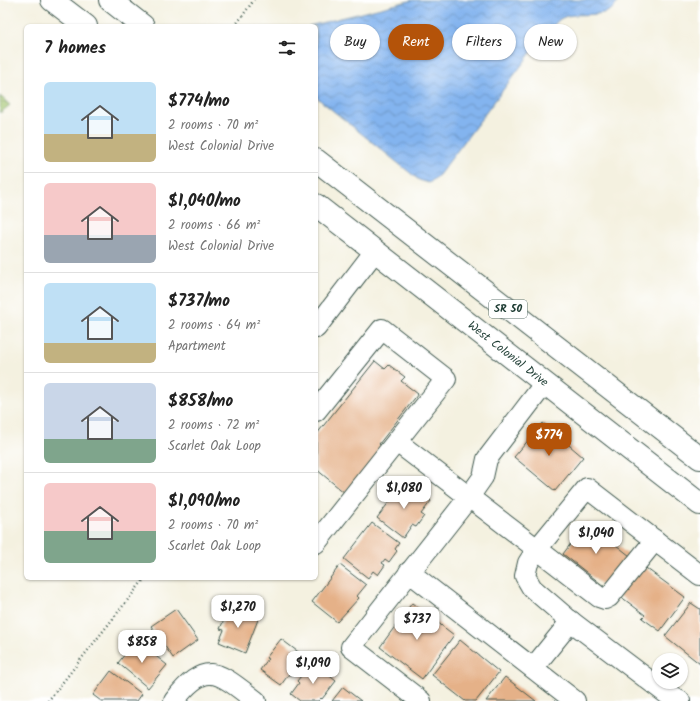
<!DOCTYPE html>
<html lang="en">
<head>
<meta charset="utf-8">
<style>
	:root { --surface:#fff; --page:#f6f6f6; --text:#222; --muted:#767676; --line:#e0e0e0; --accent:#b45309 }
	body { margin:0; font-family:Kalam,sans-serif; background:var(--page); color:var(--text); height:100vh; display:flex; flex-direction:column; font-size:15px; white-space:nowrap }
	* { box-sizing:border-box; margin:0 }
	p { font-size:13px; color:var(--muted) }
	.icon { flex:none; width:22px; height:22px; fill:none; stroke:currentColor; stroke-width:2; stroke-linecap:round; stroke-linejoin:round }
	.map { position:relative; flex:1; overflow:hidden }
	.sheet { position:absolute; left:24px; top:24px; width:294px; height:556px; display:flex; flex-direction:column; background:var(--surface); border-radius:6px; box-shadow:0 1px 3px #0004 }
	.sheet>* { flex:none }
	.top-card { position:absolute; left:330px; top:24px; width:310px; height:36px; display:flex; gap:8px }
	.tools { position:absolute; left:652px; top:653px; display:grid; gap:8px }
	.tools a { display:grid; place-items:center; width:36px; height:36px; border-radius:50%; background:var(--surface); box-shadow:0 1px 3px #0004; font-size:20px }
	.price { position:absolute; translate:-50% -34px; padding:0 9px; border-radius:8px; background:#fff; color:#222; font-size:13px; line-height:26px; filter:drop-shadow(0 1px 2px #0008) }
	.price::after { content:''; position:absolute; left:50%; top:24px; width:12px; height:9px; margin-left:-6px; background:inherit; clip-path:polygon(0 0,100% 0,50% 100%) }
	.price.on { background:var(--accent); color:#fff }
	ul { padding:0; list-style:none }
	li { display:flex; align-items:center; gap:12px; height:100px; padding:0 20px }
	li+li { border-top:1px solid var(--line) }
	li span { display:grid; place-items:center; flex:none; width:112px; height:80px; border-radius:6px; color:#555 }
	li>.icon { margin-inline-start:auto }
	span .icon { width:48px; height:48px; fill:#fffc; stroke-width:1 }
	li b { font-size:17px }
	h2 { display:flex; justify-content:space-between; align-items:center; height:48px; padding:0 20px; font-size:17px }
	.pill { padding:0 14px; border-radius:18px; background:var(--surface); box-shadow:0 1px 3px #0004; font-size:14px; line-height:36px }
	.pill.on { background:var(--accent); color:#fff }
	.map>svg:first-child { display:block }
</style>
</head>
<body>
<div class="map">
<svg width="700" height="701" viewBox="0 0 700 701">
	<defs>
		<pattern id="wetland-marsh" width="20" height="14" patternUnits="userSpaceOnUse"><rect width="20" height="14" fill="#a2c46d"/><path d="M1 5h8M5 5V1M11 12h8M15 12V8" fill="none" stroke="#83a05a"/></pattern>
		<pattern id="water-waves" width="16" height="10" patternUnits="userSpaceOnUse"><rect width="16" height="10" fill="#83b4ef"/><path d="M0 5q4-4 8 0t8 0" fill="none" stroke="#6b94c2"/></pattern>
	</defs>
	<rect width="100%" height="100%" fill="#fff"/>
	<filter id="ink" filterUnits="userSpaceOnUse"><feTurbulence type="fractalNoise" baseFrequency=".025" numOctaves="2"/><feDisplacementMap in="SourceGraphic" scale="8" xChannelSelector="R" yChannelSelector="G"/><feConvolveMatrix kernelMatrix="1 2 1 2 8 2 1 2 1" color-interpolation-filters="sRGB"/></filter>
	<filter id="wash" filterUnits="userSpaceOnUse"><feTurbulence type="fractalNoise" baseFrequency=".012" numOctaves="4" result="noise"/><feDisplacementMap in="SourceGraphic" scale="16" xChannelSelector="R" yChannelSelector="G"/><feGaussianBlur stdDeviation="0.9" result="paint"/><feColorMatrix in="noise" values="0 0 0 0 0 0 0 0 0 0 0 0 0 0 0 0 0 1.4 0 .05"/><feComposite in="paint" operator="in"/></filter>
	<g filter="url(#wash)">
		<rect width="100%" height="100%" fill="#f4f1e0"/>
		<path fill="url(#wetland-marsh)" stroke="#608050" d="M0,96L10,105L0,113Z"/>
		<path fill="url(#water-waves)" stroke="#517892" d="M413,0H618C611,23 575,9 560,19C555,23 550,29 545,34L439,175L429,183L419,180L316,97V26H309Z"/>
		<g id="blocks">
			<g fill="#e5b188">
				<path d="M375,361L385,369L389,365L405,377L401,381L418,394L379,444L385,449L345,493L316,469V435Z"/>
				<path d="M543,423L583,457L555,491L514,457Z"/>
				<path d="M405,481L431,501L421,514L424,516L416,527L412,525L403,538L377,518Z"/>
				<path d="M587,522L630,556L605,587L563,554Z"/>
				<path d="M372,523L399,543L395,549L397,551L389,562L385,559L382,563L385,565L378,575L373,571L368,578L344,559Z"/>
				<path d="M639,563L685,597L660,631L642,618L645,615L616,593Z"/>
				<path d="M340,565L366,585L357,596L359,598L337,622L312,602Z"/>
				<path d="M412,603L454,635L422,679L380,647Z"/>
				<path d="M691,603L700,609V664L665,636Z"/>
				<path d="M230,605L259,617L245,653L219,642L224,630L220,629Z"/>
				<path d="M176,609L198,640L173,658L151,626Z"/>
				<path d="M281,639L305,657L291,676L289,674L281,685L260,670L268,659L266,658Z"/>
				<path d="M136,640L167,665L148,688L118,663Z"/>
				<path d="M460,640L499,672L476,701H465L432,675Z"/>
				<path d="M312,662L336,681L322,699L321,698L318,701H300L291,694L299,683L297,681Z"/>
				<path d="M111,671L142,694L137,701H101L93,695Z"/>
				<path d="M505,677L536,701H486Z"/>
				<path d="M343,687L361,701H332Z"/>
			</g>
		</g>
	</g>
	<g filter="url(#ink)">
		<use href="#blocks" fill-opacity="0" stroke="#3f584e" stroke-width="1"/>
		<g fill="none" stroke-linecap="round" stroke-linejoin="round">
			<defs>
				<g id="minor">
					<path d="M316,328L375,251"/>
					<path d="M316,411L382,329L446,379L316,543"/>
					<path d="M397,442L537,549L587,488L700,575"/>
					<path d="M655,540L609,597L605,599L599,597L537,549L528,563L525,576L532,588L568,619L671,697L680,701"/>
					<path d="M409,572L575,701"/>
					<path d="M533,668L571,621"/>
					<path d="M174,701C207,658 219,673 256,701"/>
					<path d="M421,701L351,647L469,497L483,477L487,459L545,383"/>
				</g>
				<g id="highway">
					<path d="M52,0L86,26"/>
					<path d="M110,0L143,26"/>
					<path d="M316,160L700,458"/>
					<path d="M316,205L700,504"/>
				</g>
			</defs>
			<use href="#minor" stroke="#3f584e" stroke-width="22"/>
			<use href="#highway" stroke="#3f584e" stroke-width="24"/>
			<g stroke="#3f584e" stroke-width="2.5" stroke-dasharray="1 3" stroke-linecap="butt">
				<path d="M235,26L254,0"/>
				<path d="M48,701L145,578"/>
			</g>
			<use href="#minor" stroke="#fff" stroke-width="20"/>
			<use href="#highway" stroke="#fff" stroke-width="22"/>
		</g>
	</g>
	<g text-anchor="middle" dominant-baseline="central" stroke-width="3.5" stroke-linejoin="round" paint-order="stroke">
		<rect fill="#fff" stroke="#627771" stroke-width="1" x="489" y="300" width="38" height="18" rx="3"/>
		<g font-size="11" font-weight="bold" fill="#1f3d34">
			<text x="508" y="309">SR 50</text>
		</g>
		<g font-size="12" fill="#1f3d34" stroke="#fff">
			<text transform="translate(508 354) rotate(38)">West Colonial Drive</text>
		</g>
	</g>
</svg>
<div class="tools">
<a><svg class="icon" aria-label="layers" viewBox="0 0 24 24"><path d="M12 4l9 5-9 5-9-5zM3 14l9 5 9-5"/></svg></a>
</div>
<b class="price on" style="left:549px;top:457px">$774</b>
<b class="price" style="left:404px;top:510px">$1,080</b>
<b class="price" style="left:596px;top:555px">$1,040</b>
<b class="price" style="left:238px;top:629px">$1,270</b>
<b class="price" style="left:417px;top:641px">$737</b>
<b class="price" style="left:142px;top:664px">$858</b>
<b class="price" style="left:313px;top:685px">$1,090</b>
<div class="top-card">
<a class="pill">Buy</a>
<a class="pill on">Rent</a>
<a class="pill">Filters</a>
<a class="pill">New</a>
</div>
<section class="sheet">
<h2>7 homes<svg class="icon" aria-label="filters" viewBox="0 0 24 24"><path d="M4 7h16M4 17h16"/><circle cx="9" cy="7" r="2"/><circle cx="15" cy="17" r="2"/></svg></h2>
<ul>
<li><span style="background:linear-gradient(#bfe0f5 65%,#c2b280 0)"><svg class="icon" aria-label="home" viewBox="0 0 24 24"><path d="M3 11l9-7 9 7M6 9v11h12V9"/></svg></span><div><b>$774/mo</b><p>2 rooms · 70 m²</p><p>West Colonial Drive</p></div></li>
<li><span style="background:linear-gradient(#f6c9c9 65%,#9aa5b1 0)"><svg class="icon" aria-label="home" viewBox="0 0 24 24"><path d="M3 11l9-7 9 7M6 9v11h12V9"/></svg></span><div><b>$1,040/mo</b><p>2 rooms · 66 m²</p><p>West Colonial Drive</p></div></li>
<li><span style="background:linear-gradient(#bfe0f5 75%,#c2b280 0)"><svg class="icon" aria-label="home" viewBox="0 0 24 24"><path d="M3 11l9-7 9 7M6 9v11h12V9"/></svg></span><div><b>$737/mo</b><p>2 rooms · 64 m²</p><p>Apartment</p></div></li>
<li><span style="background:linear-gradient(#c9d6e8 70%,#7fa58c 0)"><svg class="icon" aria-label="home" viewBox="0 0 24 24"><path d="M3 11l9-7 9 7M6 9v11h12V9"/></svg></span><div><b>$858/mo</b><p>2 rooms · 72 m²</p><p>Scarlet Oak Loop</p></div></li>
<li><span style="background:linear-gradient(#f6c9c9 60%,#7fa58c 0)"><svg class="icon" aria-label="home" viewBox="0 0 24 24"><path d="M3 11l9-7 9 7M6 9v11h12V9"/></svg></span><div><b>$1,090/mo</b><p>2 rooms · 70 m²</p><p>Scarlet Oak Loop</p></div></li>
</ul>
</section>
</div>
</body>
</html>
